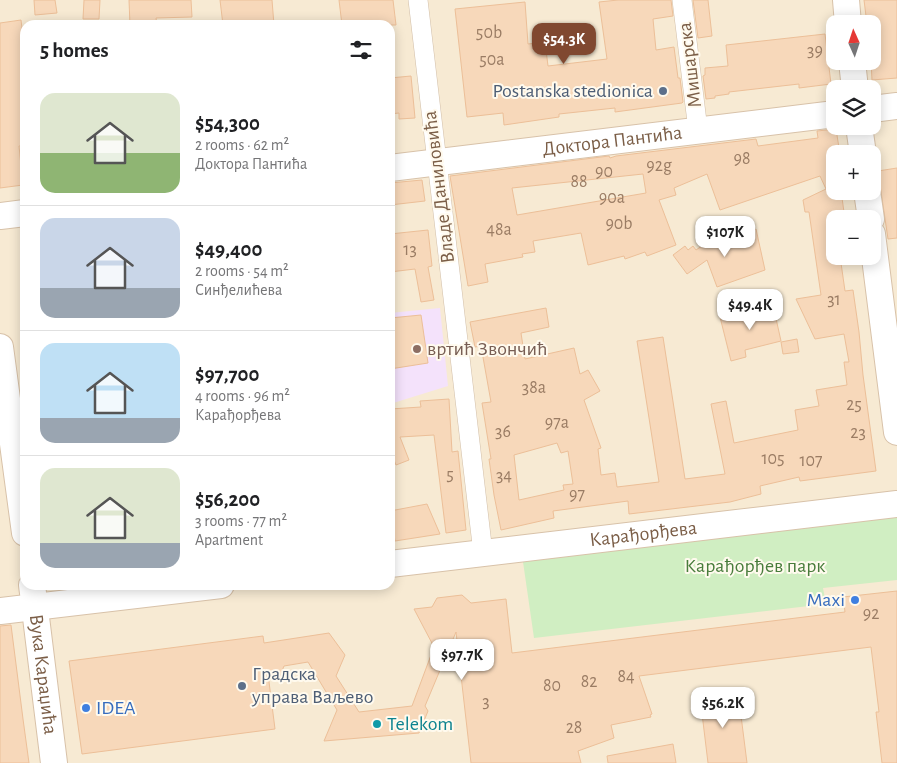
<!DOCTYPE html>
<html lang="en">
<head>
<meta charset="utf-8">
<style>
	:root { --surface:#fff; --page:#f6f6f6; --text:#202124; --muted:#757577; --line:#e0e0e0; --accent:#804830 }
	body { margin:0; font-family:"Alegreya Sans",sans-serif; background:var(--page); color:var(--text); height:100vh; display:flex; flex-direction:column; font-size:19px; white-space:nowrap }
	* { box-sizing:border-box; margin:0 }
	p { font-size:16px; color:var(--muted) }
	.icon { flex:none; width:28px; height:28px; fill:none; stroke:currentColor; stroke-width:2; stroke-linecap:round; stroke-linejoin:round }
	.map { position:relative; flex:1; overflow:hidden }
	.details { position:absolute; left:20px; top:20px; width:375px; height:570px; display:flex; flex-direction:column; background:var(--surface); border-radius:15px; box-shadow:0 2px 12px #0003 }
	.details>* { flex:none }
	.needle { width:32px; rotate:357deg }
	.controls { position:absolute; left:826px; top:15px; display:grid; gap:10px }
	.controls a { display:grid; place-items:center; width:55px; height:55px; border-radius:10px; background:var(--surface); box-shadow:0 2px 12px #0003; font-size:25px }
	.price { position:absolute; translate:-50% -42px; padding:0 11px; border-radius:10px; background:#fff; color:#222; font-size:16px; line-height:32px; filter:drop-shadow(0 1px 2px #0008) }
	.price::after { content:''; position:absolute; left:50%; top:30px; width:15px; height:11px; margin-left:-8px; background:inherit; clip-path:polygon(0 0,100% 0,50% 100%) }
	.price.on { background:var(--accent); color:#fff }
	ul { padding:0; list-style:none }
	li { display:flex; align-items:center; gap:15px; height:125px; padding:0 20px }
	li+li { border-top:1px solid var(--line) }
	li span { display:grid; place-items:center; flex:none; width:140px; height:100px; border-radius:15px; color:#555 }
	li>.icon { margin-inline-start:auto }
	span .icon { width:60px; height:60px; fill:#fffc; stroke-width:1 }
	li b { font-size:21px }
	h2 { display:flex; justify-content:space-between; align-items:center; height:60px; padding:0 20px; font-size:21px }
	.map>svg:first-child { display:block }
</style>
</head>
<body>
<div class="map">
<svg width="897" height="763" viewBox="0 0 897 763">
	<rect width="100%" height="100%" fill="#fff7e5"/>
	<path fill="#f7ead3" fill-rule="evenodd" d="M0,0H897V763H0ZM835,24H872V61H835ZM25,25H390V585H25ZM835,89H872V126H835ZM835,154H872V191H835ZM835,219H872V256H835Z"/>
	<path fill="#f4e2fb" d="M440,308L448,386L390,404V313Z"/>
	<path fill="#d0eec2" d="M897,504V580L823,588L826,604L534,638L521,548Z"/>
	<g fill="#f7d8ba" stroke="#ecbf98" fill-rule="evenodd">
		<path d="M34,0H55L57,13L35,15Z"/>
		<path d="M84,0H100L99,19H83Z"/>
		<path d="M129,0H191L192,17L156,18L157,25H130Z"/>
		<path d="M220,0H272L274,25H223Z"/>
		<path d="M339,0H393L396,25H342Z"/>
		<path d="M618,0H671L673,16L653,19L656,50L674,47L678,78H680L683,102L682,103L615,112V108L559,114V117L504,125L503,113L467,117L455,9L525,2L528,44L545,42L548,66L607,59L599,2Z"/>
		<path d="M693,0H708L712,36L698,38Z"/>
		<path d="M864,0H897V78L872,80L871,61H872V24H867Z"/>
		<path d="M21,20L25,53V146H19L23,185L0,188V23Z"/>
		<path d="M825,34L831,84L799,88V84L729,92V94L715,96V98L706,99L703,76L705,75V68L728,66L726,45Z"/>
		<path d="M411,76L415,118L399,119V113L390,114V78Z"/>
		<path d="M836,129L840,154H835V191H841L845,219H835V256H840L845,291L853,290L859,332L863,375L876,471L800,481L799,477L760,486L761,494L730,502L629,514L628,501L553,511L554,518L501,530L494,495L489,459H491L482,403L491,402L481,346L475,347L470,322L546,308L549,327L521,333L525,359L574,348L580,374L588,370L600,391L584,400L601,448L598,449L601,475L615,473L617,487L659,482L637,341L663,337L685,479L725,474L711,404L726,401L734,443L798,430L795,410L819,406L816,390L847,385L844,362H849L844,334L815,339L796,299L821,295L809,212H805L803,200L826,189L820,176L720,210L707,174L674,188L676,195L659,200L676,245L647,256L645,252L625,259L624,256L588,265L581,233L533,241L535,252L522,254L523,257L485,264L488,282L468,286L450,176L609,156L610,158L616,156L756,139L758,146L818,138L817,131ZM643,174L646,193L517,215L512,188ZM557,443L561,453L568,451L573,484L563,485L564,490L519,500L514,455Z"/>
		<path d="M897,168V238L888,239L878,171Z"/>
		<path d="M422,180L425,201L390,205V183Z"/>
		<path d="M756,229L765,270L717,287L707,260L687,274L673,255L685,246L688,250L693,246L696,250L721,233L728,243Z"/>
		<path d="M428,230L432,266L428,267L434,300L421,302L415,269L390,272V234Z"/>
		<path d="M773,305L781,341L745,350L746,357L731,361L720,317Z"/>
		<path d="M421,315L428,363L390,369V318Z"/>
		<path d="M797,339L799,352L783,354L781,342Z"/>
		<path d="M449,399L452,452L458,451L466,530L446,533L434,435L400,437L409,460L396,465L390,450V409L421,407L420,401Z"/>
		<path d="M427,504L440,534L395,541L390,511Z"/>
		<path d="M897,591V763H882L876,712H879L871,647L639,676L652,714L650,715L651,717L611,725L614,738L578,751L581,763H471L456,632L425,706L428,711L419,733L324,741L337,710L308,662L284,666L280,676L268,674L275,729L82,754L69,661L263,636L264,643L329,633L345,655L336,676L359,712L412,706L434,647L414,609L432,607L437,598L462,595L471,603L506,599L512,653L845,612L843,597Z"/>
		<path d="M11,625L23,719L29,763H0V626Z"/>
		<path d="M738,692L747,763H708L700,697Z"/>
		<path d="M673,744L676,763H608L607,756Z"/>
	</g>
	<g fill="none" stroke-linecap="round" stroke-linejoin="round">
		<defs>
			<g id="street">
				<path d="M418,0L483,553"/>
				<path d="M682,0L698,130"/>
			</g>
			<g id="secondary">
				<path d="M846,0L848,24"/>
				<path d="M852,61L855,89"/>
				<path d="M872,109L897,106"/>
				<path d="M859,126L863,154"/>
				<path id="s1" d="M390,168L835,114"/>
				<path d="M867,191L871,219"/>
				<path d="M0,216L25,213"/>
				<path d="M872,234L897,432"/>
				<path d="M0,347L25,533"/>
				<path id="s2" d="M390,564L897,504"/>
				<path id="s3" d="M32,585L54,763"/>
				<path d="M0,611L221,585"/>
			</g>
		</defs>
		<use href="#street" stroke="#d2bfa9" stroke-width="20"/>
		<use href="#secondary" stroke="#d8c2a9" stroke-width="28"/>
		<use href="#street" stroke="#fff" stroke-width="19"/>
		<use href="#secondary" stroke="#fff" stroke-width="26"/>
	</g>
	<g fill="#5c6f8a" stroke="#fffaee" stroke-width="2">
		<circle cx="663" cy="91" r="5"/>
		<circle cx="242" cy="686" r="5"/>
	</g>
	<circle fill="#8d6e63" stroke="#fffaee" stroke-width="2" cx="417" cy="349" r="5"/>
	<g fill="#3f7fe0" stroke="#fffaee" stroke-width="2">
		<circle cx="855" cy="600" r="5"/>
		<circle cx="86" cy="708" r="5"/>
	</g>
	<circle fill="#0f9aa8" stroke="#fffaee" stroke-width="2" cx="377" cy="724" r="5"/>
	<g text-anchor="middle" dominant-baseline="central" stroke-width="4" stroke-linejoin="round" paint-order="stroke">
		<g font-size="18" fill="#9a7c64">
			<text x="489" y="33">50b</text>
			<text x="815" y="51">39</text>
			<text x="492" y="60">50a</text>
			<text x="742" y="159">98</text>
			<text x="659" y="166">92g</text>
			<text x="604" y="172">90</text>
			<text x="579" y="182">88</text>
			<text x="612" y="198">90a</text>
			<text x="619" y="224">90b</text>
			<text x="499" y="230">48a</text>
			<text x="410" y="250">13</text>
			<text x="834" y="300">31</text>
			<text x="534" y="388">38a</text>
			<text x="854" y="405">25</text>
			<text x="557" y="423">97a</text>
			<text x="503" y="432">36</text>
			<text x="858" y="433">23</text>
			<text x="773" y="459">105</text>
			<text x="811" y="461">107</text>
			<text x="450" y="475">5</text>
			<text x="504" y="476">34</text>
			<text x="577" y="495">97</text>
			<text x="871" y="614">92</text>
			<text x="626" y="677">84</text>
			<text x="589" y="682">82</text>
			<text x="552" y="686">80</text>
			<text x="486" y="702">3</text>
			<text x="574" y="728">28</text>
		</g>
		<g font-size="20" fill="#7b5e47" stroke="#fffaee">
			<text transform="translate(690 65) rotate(-97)">Мишарска</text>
			<text stroke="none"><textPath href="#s1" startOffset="224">Доктора Пантића</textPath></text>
			<text transform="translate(439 187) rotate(-97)">Владе Даниловића</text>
			<text stroke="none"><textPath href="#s2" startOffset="255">Карађорђева</textPath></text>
			<text stroke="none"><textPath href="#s3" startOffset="90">Вука Караџића</textPath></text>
		</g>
		<g font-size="20" fill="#4e5e75" stroke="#fffaee" text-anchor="end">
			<text x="653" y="91">Postanska stedionica</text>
			<text x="252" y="674" text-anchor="start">Градска<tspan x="252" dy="23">управа Ваљево</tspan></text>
		</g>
		<g font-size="20" fill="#785e54" stroke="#fffaee" text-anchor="start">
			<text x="427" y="349">вртић Звончић</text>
		</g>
		<g font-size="20" fill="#487c3b" stroke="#fffaee">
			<text x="755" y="566">Карађорђев парк</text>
		</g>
		<g font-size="20" fill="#366cbe" stroke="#fffaee" text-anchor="end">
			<text x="845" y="600">Maxi</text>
			<text x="96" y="708" text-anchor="start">IDEA</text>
		</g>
		<g font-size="20" fill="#0d838f" stroke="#fffaee" text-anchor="start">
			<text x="387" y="724">Telekom</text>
		</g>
	</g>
</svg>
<div class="controls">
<a><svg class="needle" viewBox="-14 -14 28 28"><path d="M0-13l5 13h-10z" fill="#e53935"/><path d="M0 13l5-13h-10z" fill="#757577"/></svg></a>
<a><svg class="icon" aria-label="layers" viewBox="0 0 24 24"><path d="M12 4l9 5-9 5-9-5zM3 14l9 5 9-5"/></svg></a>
<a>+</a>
<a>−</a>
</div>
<b class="price on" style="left:564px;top:65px">$54.3K</b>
<b class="price" style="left:725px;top:258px">$107K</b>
<b class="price" style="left:750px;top:331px">$49.4K</b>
<b class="price" style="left:462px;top:681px">$97.7K</b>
<b class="price" style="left:723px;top:729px">$56.2K</b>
<section class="details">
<h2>5 homes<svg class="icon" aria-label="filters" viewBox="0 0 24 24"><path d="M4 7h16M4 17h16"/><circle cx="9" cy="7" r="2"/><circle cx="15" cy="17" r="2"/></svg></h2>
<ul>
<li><span style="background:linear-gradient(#dfe7d0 60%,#8fb573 0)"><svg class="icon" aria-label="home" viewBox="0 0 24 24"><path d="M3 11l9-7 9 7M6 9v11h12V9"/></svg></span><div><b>$54,300</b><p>2 rooms · 62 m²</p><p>Доктора Пантића</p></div></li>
<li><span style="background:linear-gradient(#c9d6e8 70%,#9aa5b1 0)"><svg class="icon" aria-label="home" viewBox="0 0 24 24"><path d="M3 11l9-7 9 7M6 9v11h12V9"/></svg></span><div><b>$49,400</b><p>2 rooms · 54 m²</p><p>Синђелићева</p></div></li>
<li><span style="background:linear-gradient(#bfe0f5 75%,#9aa5b1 0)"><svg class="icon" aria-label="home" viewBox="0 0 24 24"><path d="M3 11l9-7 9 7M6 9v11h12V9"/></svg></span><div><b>$97,700</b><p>4 rooms · 96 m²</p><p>Карађорђева</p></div></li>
<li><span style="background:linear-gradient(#dfe7d0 75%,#9aa5b1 0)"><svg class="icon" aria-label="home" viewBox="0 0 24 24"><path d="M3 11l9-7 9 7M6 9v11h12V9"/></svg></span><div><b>$56,200</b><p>3 rooms · 77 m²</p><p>Apartment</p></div></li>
</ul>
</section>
</div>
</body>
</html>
